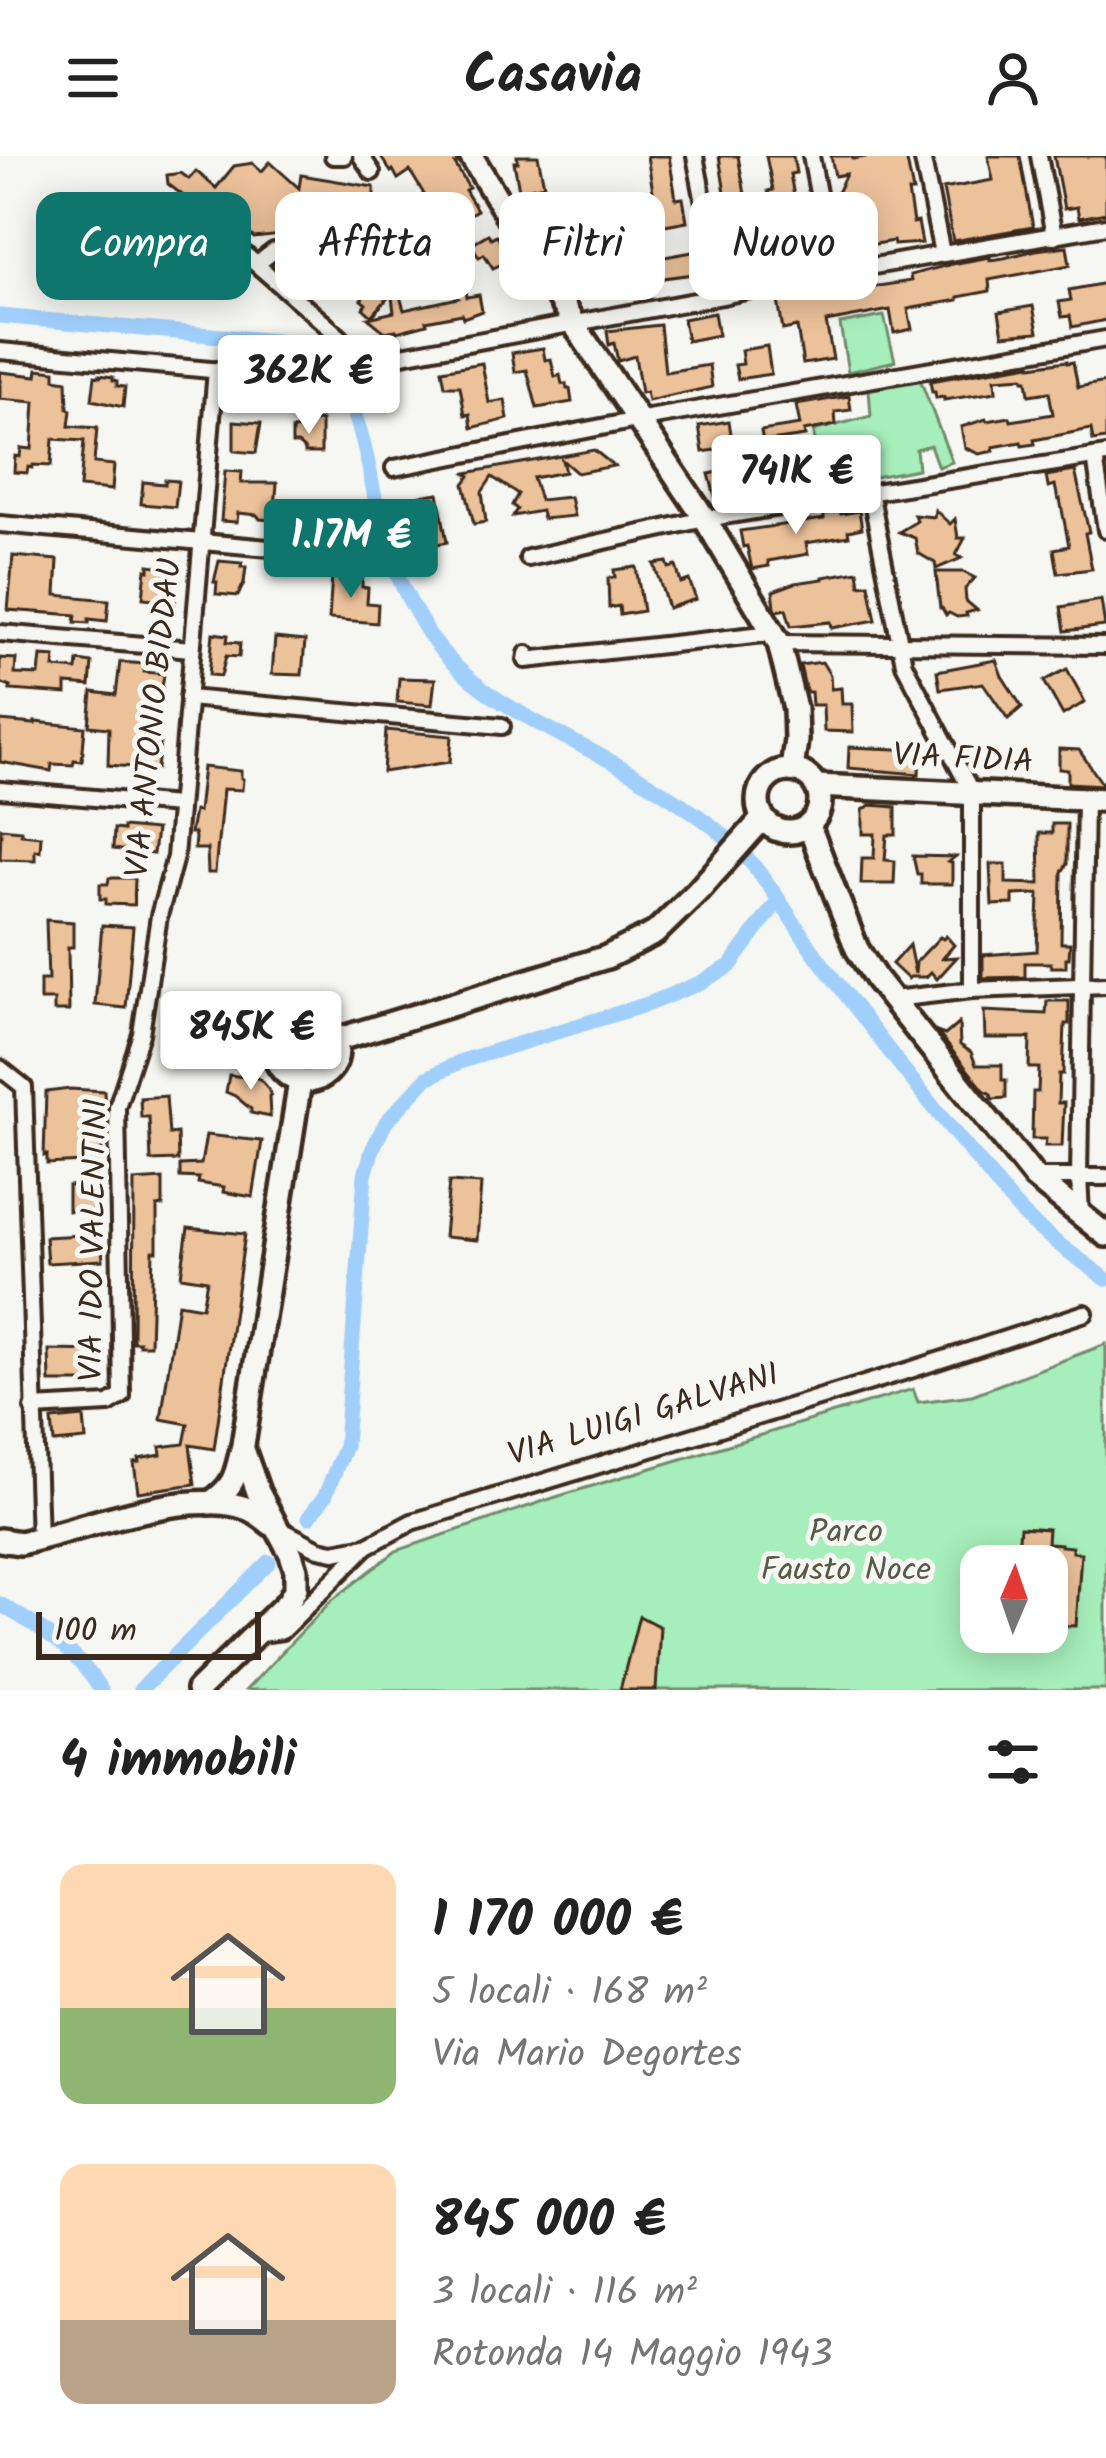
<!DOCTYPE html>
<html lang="it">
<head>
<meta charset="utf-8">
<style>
	:root { --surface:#fff; --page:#f2f2f2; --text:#222; --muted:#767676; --accent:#0f766e }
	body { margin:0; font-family:Kalam,sans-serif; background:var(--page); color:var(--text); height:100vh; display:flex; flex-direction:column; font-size:45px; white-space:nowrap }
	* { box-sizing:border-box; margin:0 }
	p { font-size:39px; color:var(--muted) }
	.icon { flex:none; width:66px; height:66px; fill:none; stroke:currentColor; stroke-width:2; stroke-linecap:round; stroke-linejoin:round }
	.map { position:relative; height:1534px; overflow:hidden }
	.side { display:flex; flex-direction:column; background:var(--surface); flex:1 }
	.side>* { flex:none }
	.banner { position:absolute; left:36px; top:36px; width:1035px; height:108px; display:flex; gap:24px }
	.needle { width:78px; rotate:2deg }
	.controls { position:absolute; left:960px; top:1389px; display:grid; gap:24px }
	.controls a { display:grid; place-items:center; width:108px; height:108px; border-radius:24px; background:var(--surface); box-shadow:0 6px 30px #0003; font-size:60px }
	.scale { position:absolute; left:36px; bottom:30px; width:225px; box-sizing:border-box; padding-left:12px; border:6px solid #3b2a1e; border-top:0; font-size:33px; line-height:42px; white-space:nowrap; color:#3b2a1e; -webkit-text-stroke:9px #f6f6f2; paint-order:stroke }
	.price { position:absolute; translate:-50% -102px; padding:0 27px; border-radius:12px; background:#fff; color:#222; font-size:39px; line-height:78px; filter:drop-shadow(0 3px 6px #0008) }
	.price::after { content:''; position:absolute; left:50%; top:72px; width:36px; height:27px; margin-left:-18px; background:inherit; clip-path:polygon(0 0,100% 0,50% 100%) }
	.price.selected { background:var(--accent); color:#fff }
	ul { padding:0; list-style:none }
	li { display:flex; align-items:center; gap:36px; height:300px; padding:0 60px }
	li span { display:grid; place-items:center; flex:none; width:336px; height:240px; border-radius:24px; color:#555 }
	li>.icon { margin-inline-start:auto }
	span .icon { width:144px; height:144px; fill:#fffc; stroke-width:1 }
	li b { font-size:51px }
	h2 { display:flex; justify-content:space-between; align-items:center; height:144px; padding:0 60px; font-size:51px }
	.tag { padding:0 42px; border-radius:24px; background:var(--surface); box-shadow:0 6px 30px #0003; font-size:42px; line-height:108px }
	.tag.selected { background:var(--accent); color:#fff }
	header { display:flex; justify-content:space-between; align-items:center; height:156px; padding:0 60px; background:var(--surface); font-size:54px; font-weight:700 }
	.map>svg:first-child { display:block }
</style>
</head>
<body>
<header><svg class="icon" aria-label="menu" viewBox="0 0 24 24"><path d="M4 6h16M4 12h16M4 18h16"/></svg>Casavia<svg class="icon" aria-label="person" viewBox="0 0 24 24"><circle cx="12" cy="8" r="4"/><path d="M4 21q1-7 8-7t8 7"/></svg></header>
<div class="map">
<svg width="1106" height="1534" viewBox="0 0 1106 1534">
	<rect width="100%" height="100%" fill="#f6f6f2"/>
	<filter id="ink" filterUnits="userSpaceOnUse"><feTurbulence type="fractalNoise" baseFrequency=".00833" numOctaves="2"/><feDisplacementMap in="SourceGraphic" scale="24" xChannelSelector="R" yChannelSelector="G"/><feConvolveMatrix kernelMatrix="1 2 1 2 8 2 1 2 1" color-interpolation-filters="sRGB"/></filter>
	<g filter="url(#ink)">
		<g fill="#a6eebb" stroke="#708c6c" stroke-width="3" fill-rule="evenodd">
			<path d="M884,160L895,205L848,216L840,168Z"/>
			<path d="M920,223L952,306L938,311L930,289L916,293L918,313L826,330L813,275L871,260L869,233Z"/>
			<circle cx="306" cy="894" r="23"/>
			<path d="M1106,1188V1534H246L331,1445L396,1395L556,1341L913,1233L918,1246L972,1239ZM981,1410H1047V1476H981Z"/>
		</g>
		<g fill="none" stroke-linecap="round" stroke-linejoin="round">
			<g stroke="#a0cffc" stroke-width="15">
				<path d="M0,160L287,186C369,215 364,318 386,388C395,419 412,451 429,478C470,541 551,572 614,607C653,629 694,654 728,683C767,717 790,765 821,806C873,874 924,942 979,1006C995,1025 1009,1045 1027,1062C1050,1084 1080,1103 1106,1123"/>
				<path d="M309,1361L325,1340L345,1290L365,1019L373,992L386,966L427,922L462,905L648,848L700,827L730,810L778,745"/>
				<path d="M0,1448C39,1471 77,1494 101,1534"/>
				<path d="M140,1534L269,1406"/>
			</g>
		</g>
		<g fill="#ecc29b" stroke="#3b2a1e" stroke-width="3">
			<path d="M380,0H456L458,7L455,8L469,32L465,34L477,54L462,63L473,81L459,84L456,74L445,70L439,59L435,61L433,57L428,60L417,43L424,38L410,15L398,23L393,14L391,16Z"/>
			<path d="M517,0H538L544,29L519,34L514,6H518Z"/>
			<path d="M647,0H669L676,43L683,42L687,65L654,71L650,48L655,47Z"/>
			<path d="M719,0H738L749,60L743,61L750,101L756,100L757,107L766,105L768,116L731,123L730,105L716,39L725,37Z"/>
			<path d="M766,0H793L796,17L790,18L795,46L801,45L811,97L806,103L782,107L768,35L773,34Z"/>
			<path d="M831,0H852L853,3L871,0H906L913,36H908L913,67L918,66L922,87L894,89L893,85L858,91V94L846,96L842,79H846L836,39L846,18L835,20Z"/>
			<path d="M988,0H1020L1033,71L953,85L943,33L993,24Z"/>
			<path d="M1054,0H1106V57L1079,62L1077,51L1064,53Z"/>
			<path d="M270,6L299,32L301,19L374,31V48L384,50L385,62L363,68L364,73L326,76L325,55L300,57L302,77L254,82L217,48L208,59L168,28L167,19L181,17L189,23L196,15L216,32L234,10L253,7L262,15Z"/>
			<path d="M586,46L590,66L577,68V76L558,79L553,75L550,58L560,55L561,51Z"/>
			<path d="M488,78L491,82L496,79L512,103L493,112L484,98L479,101L471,88Z"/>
			<path d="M1067,90L1070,109L989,124L990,135L958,141V144L908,153L912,173L894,177L890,154L826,166L833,203L803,208L797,171L783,174L778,145L858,126L859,133L911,125L910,119L952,108L990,101V104L1004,102L1036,94Z"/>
			<path d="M698,95L702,117L663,122L659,102Z"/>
			<path d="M614,97L623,103L624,110L629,114L632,131L615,135L609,132L600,139L591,136L594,113L581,114L601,99Z"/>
			<path d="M426,99L465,126L467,141L479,139L482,155L463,162L462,158L426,165L427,168L397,176L396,174L385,176L368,162L394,156L392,141L400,140L404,154L458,142L414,112L372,160L363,152L366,148L361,144L364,140L351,129L322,134L320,125L311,126L309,114L349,107L350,118H368L370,131L394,108L396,110L401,103Z"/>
			<path d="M1106,127V164L1072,171L1070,160L1062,161L1059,146L1071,144L1069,134Z"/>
			<path d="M1033,150L1038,176L1003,179L999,156Z"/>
			<path d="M714,157L718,179L687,185L683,163Z"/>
			<path d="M660,169L665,216L709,209L712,231L648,245L646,236L641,237L635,200L618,205L614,187L609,189L607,175Z"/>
			<path d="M767,190L771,218L738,223L735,209L743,208L741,194Z"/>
			<path d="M543,192L545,204L551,203L555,221L560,219L562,228H566L567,233H570L572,246L537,252L527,214L515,216L512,197Z"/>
			<path d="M1067,205V207L1073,206L1078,231L1106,226V283L1093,285L1091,273L1034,284L1035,288L1022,290L1021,286L993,291L994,295L979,298L965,292L961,271L986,263L987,265L1010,261L1011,265L1053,258L1049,236L1029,239L1027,224H1024L1023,221L995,223L996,236L944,244V241L936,242L935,236H932L930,225L1031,208V210Z"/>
			<path d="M482,207L489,247L505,244L508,263L472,272L470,258L465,259L460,230H445L442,214Z"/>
			<path d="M38,213L55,215V223L67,225L68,253L71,254L69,270L97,272L94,307L114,309L112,334L80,331L84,285L53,283L51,310L33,309L32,312L28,311L27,317L14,316L15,300L20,301L21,292L32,293L35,246L0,243V216L37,220Z"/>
			<path d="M100,219L113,221V224L117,225V230L125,231L123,251L92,244L95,220L100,221Z"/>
			<path d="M849,240L851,254L835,256L836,269L804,275L805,280L763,286L761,275L800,269L796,249Z"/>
			<path d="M234,265L261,267L256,297L234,295Z"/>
			<path d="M321,265V297H305V294L298,288H292V274L305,273V266Z"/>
			<path d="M729,265L733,291L703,296L699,270Z"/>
			<path d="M594,294L614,310L577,317L562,304L565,316L533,322L540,344L570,341L574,360L543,363L541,355L513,360L517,353L512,349L518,338L492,321L482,336L486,366L474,368L464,328L470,320L466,317Z"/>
			<path d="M730,314L731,320L749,317L752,330L728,334L730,345L717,348L709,318Z"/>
			<path d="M225,315L242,316L241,327H277L274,364L260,363L257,359L238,357L237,366L221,365Z"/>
			<path d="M1075,315L1089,376L1085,377L1092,413L1058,417L1054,393L1069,390L1060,343L1058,344L1055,329L1048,331L1046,320Z"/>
			<path d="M165,324L178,325L175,351L141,348L143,326L165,328Z"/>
			<path d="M438,337L447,386L423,391L414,341Z"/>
			<path d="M935,354L950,368L955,363L958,382H965L956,399L962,402L936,413L935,407L918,397L915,382L899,376L917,365L914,359L934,361Z"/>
			<path d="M840,355L841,358L859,355L862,372L848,375L849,380L806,387L808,398L768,405L769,410L752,413L747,390L743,391L740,375L824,363V358Z"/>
			<path d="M13,400L58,404L56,439L109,444L107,465L89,463V467L75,466L76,459L8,454Z"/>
			<path d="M219,405L242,407L241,411H246L244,427L238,440L216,438L217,426H214Z"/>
			<path d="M667,406L669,412L676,410L681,427L689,424L696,443L668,452L654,408Z"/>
			<path d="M149,409L166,411L164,429L176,430L175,445L143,442L146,413L149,414Z"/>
			<path d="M636,411L643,455L620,459L619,450L609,452L608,422L615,421L614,414Z"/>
			<path d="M858,415L860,429L869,428L876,464L832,472L831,466L791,470L786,453L777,455L775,451L773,435L795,427L823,423V421Z"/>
			<path d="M936,416H963L975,422L965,433L966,445L977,454L966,457L967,460L957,461L949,457L946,459L942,452H940Z"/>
			<path d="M332,420L362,423V431L368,432L367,447L378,448L377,467L329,463Z"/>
			<path d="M1101,444L1105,470L1065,475L1061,451Z"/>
			<path d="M213,477L228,479L227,486L240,487L239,501L226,500L221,520L209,519Z"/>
			<path d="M275,482L305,485L302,519L272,518Z"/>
			<path d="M41,500L55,501L54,512L77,514L78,505L92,507L90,530L66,528V538L10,534L11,531L0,527V502L16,503L15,518L39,519Z"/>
			<path d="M996,504L1002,520L1022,551L1008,563L983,527L940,533L937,515Z"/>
			<path d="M120,506L144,508V516L164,518L159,552L148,551L145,581H149V586L160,587L157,613L108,609L109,572L89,570L92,536L116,539Z"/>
			<path d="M822,506L830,519L831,533L841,532L842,548H852L853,576L824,575L823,549H812L811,536H806L800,509Z"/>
			<path d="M1067,513L1085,546L1063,559L1044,525Z"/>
			<path d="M399,522L435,523L432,549L397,546Z"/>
			<path d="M0,565L35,568V566L85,571L82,605L74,604L73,609L52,608L51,615L0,606Z"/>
			<path d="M386,574L452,580L450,606L383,616Z"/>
			<path d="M849,591L920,594L919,618L848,612Z"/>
			<path d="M1059,593L1079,594L1103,629L1068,627V614L1059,613Z"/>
			<path d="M203,611L241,615V622L243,623L242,634L223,633L215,717H208L207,693H194L195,682L194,677H190L194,655L198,656Z"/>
			<path d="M870,649L896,651V679H887L885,704L895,705L894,728H861L862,702H874L875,678H863V654Z"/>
			<path d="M1052,668H1067V708L1062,716L1061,787H1070L1069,802H1066V811H1051V807H1025V821L983,822V799L1037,795L1039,738L1013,739V748L992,749L990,708H1006V727L1040,728L1039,677H1052Z"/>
			<path d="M123,671L156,674L153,698L113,693L114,673L123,674Z"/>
			<path d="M1,672L21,674V678L41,680L40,695L35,694V704L0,703Z"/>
			<path d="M913,700L955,701L948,706L952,707V728H921V718H917Z"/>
			<path d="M109,722H135L134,749L106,748V743H100V728H108Z"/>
			<path d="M46,764L73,766V791H68L69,855H54V844H40V824H48Z"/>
			<path d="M102,769L133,771L126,852L95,849Z"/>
			<path d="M946,780L954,789L943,802L957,801L937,823L931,816L926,821H910L908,823L892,808L909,789L915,818L916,806L940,781L943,783Z"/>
			<path d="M1047,845H1069V868H1065L1063,918H1059L1058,947H1064L1062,990H1045L1046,983H1032L1033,936H1038L1039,912H1029L1030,882H985L984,855L1046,858Z"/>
			<path d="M959,867L960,889L971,896L976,909H1002V924H1006V942L992,943L991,938L984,934L937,876L945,879Z"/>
			<path d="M246,917L261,924L267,931L271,939L269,940L270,961L251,957V953L235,940L226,936L229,919L245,921Z"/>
			<path d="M70,933L104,935L105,956H101L102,1005L47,1008V999L44,1000L46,936Z"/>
			<path d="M166,940L169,978L177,977L178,1004L151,1005L149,961H141L140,942Z"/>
			<path d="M206,979L262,985L253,1041L223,1036L224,1031L198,1027L199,1022L180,1021V1009L201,1008Z"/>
			<path d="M163,1023V1050L157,1051V1095H153L150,1189H139V1186H133L134,1025Z"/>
			<path d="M449,1026L481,1028L477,1084L444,1081Z"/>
			<path d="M100,1028L99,1055H68V1030Z"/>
			<path d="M188,1072L245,1078L214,1293L190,1289L195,1328L138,1336L134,1307L140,1306L139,1303L161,1299L160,1291L184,1288L188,1268L161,1263L178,1147L202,1151L207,1124L181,1120Z"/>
			<path d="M101,1078L103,1104L47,1107L45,1081Z"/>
			<path d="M49,1194L102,1195L100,1226H50Z"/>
			<path d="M84,1261L86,1284L54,1287L52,1264Z"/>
			<path d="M1020,1371L1048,1373L1047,1387L1061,1388V1390L1072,1391V1396L1081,1397L1076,1470L1047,1469V1410H1008L1010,1392L1018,1393Z"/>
			<path d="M639,1460L660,1471L656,1534H620Z"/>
		</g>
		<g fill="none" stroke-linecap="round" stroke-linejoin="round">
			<defs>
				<g id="street">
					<path d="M333,0H344"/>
					<path d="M361,0L372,16"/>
					<path d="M695,0L722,140"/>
					<path d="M811,0L833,117"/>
					<path d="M922,0L942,97"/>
					<path d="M1039,0L1054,80"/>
					<path d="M218,75L340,181L361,206"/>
					<path d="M257,108L274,95L448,81"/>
					<path d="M0,195L278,220L299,218L722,140L833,117L1106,70"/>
					<path d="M1095,301L1106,374"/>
					<path d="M394,312L637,264L1106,183"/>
					<path d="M870,335L904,508L972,637V834"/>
					<path d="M0,368L360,400"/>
					<path d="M528,402L705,363L1106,299"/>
					<path d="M0,477L192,493"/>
					<path d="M779,487L1106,490"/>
					<path d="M527,498L526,504L773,477"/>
					<path d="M188,542L502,570"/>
					<path d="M0,634L178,649"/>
					<path d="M893,843L972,834L1106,829"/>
					<path d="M222,890L275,895"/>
					<path d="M0,912L24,931L39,1383"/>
					<path d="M1034,1021H1106"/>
					<path d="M1081,1058L1079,1021L1085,643"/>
					<path d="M33,1252L109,1248L122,1240L117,951L141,878L159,760L175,701L216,214"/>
					<path d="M282,1374L319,1393L334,1396L367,1390"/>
					<path d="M260,1478L282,1475L367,1390L412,1366L910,1214L1085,1157"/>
				</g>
				<g id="secondary">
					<path d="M471,0L574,168L705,363L779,487L795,553L796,584L792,614"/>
					<circle cx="789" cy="645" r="31"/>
					<path d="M817,630L1106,644"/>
					<path d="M809,670L857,793L876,823L1034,1021L1106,1079"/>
					<circle cx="306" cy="894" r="31"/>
					<path d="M336,884L607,801L655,777L698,735L763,662"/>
					<path d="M210,1347C236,1330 236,1318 243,1289L300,925"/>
					<path d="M0,1384L20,1387C84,1373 174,1335 239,1350C252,1353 261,1360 271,1368"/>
					<path d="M198,1534L288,1446L296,1432V1414L291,1398L258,1336L244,1296"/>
				</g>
			</defs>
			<use href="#street" stroke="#3b2a1e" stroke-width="22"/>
			<use href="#secondary" stroke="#3b2a1e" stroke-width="30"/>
			<use href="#street" stroke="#f6f6f2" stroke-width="14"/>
			<use href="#secondary" stroke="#f6f6f2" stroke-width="21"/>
		</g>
	</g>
	<g text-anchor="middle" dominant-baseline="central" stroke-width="10" stroke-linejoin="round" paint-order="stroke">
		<g font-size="33" fill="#3b2a1e" stroke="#f6f6f2">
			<text transform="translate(155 562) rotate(-84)">VIA ANTONIO BIDDAU</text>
			<text transform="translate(963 604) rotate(3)">VIA FIDIA</text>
			<text transform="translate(95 1084) rotate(-89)">VIA IDO VALENTINI</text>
			<text transform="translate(644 1260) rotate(-17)">VIA LUIGI GALVANI</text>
		</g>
		<g font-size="33" fill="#565b45" stroke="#f6f6f2">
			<text x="846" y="1377">Parco<tspan x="846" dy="38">Fausto Noce</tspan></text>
		</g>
	</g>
</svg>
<div class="controls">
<a><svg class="needle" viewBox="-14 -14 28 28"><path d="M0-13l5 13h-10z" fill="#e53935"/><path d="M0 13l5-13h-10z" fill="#767676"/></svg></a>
</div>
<div class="scale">100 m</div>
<b class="price" style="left:309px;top:281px">362K €</b>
<b class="price" style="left:796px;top:381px">741K €</b>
<b class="price selected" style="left:351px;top:445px">1.17M €</b>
<b class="price" style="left:251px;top:937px">845K €</b>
<div class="banner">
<a class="tag selected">Compra</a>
<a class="tag">Affitta</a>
<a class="tag">Filtri</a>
<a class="tag">Nuovo</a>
</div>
</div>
<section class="side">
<h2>4 immobili<svg class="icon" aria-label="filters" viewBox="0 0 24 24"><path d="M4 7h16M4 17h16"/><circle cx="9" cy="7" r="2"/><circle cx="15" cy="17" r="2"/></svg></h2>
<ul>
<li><span style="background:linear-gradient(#ffd9b3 60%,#8fb573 0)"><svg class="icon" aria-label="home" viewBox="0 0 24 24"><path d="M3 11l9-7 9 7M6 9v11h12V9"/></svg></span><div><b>1 170 000 €</b><p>5 locali · 168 m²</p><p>Via Mario Degortes</p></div></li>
<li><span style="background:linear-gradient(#ffd9b3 65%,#b9a48a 0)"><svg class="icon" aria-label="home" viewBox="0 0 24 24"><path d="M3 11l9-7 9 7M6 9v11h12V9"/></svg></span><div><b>845 000 €</b><p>3 locali · 116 m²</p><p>Rotonda 14 Maggio 1943</p></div></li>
</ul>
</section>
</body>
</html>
